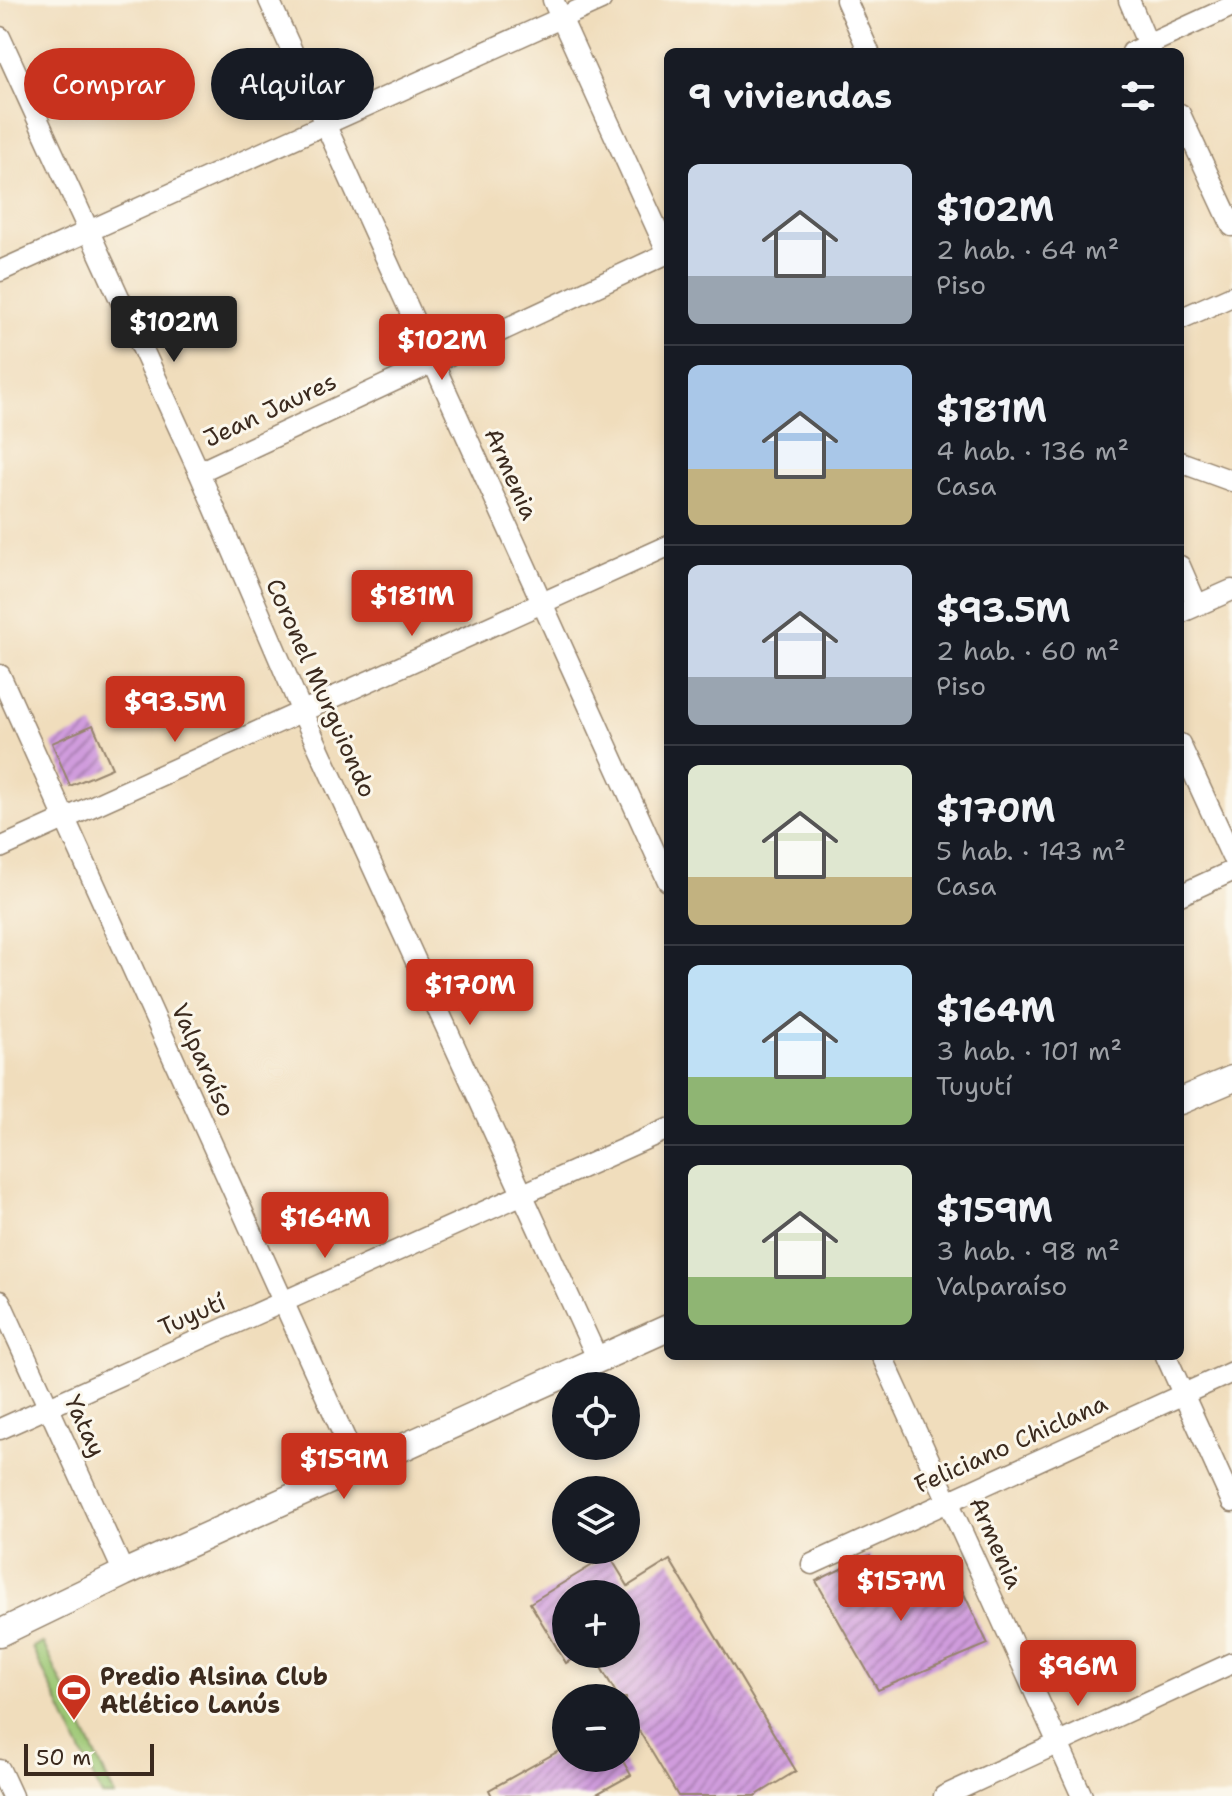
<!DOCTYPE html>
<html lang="es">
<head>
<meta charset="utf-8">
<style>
	:root { --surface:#171b24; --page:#20242c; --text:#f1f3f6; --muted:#9ea1a6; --line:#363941; --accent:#c8321e }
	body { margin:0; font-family:"Shantell Sans",sans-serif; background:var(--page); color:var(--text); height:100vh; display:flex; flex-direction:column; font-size:30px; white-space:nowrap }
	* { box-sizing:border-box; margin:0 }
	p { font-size:26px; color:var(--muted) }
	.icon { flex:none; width:44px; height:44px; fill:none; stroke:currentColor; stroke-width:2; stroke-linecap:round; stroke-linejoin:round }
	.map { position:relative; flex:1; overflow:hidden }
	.side { position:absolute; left:664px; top:48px; width:520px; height:1312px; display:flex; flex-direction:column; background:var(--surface); border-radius:12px; box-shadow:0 4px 12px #0003 }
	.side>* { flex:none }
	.banner { position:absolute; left:24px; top:48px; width:520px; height:72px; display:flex; gap:16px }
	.fabs { position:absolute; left:552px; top:1372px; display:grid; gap:16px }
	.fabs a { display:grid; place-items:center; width:88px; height:88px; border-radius:50%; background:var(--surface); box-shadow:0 4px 12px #0003; font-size:40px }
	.scale { position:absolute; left:24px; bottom:20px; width:130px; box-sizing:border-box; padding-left:8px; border:4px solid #3b2a1e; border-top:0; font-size:22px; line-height:28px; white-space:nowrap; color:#3b2a1e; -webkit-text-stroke:6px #fbf7ec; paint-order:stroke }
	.price { position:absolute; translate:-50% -68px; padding:0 18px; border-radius:8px; background:var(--accent); color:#fff; font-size:26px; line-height:52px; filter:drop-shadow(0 2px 4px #0008) }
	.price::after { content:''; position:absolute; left:50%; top:48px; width:24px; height:18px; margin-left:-12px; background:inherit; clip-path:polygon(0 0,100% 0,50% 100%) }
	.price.selected { background:#222; color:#fff }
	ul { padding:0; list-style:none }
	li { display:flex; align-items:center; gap:24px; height:200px; padding:0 24px }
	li+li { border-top:2px solid var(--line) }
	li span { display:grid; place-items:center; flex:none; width:224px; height:160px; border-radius:12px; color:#555 }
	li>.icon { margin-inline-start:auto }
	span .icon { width:96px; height:96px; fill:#fffc; stroke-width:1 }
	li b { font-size:34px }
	h2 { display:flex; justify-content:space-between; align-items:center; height:96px; padding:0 24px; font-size:34px }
	.tag { padding:0 28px; border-radius:36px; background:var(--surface); box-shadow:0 4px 12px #0003; font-size:28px; line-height:72px }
	.tag.selected { background:var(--accent); color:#fff }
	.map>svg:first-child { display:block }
</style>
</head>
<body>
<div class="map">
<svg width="1232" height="1796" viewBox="0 0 1232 1796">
	<defs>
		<pattern id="building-hatch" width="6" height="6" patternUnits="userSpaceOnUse" patternTransform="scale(2)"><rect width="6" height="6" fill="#d09cdd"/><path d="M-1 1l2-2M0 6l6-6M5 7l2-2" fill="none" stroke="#aa7fb3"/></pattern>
	</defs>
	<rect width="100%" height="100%" fill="#fbf7ec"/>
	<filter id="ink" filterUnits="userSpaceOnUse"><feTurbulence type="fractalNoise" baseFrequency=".0125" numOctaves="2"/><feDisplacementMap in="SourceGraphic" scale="16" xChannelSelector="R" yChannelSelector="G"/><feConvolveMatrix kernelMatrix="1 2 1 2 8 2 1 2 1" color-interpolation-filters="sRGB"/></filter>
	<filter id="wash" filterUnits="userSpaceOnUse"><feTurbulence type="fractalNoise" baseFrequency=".006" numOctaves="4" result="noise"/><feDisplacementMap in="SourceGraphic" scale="32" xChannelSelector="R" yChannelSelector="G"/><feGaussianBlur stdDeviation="1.8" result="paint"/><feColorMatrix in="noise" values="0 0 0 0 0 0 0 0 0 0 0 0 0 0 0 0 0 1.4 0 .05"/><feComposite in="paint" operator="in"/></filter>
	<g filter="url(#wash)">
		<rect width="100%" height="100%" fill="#f0ddbc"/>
		<path fill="#9dc875" stroke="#6c794a" stroke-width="2" d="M43,1643L115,1796H102L32,1647Z"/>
		<g id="blocks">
			<g fill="url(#building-hatch)">
				<path d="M93,725L112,768L70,786L52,743Z"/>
				<path d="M609,1555L628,1586L670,1560L796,1771L755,1796H678L626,1709V1698H619L593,1654H626V1594H566V1654H580L566,1663L530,1603Z"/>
				<path d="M870,1555L890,1600L955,1575L988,1644L878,1690L816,1581Z"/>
				<path d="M566,1747V1758H621L631,1775L593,1796H492L489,1790Z"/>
			</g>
		</g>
	</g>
	<g filter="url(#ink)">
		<use href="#blocks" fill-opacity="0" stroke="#96846d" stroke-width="2"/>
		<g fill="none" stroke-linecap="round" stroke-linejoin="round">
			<defs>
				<g id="minor">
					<path d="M269,0L668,881"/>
					<path d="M553,0L668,253"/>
					<path d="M846,0L869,52"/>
					<path d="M1129,0L1151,52"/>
					<path d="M0,37L199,472L302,712L598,1360"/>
					<path d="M1132,52L1232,6"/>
					<path d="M1180,114L1232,226"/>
					<path d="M0,271L601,0"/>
					<path d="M1180,319L1232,296"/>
					<path d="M1180,462L1232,481"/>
					<path d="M199,472L668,253"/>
					<path d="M1180,566L1197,605"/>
					<path d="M1180,613L1232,590"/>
					<path d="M0,675L358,1467"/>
					<path d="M1180,744L1232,857"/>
					<path d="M0,848L668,546"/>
					<path d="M1180,895L1232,871"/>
					<path d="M0,1301L124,1573"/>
					<path d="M882,1356L1082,1796"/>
					<path d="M1166,1356L1232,1502"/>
					<path d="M0,1429L668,1129"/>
					<path d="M812,1564L1232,1372"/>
					<path d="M0,1770L12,1796"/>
					<path d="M944,1796L1232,1663"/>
				</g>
				<g id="major">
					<path d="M1180,1101L1232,1079"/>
					<path d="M0,1633L124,1573L668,1328"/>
				</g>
			</defs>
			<use href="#minor" stroke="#96846d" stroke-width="23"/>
			<use href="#major" stroke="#96846d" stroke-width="29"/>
			<use href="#minor" stroke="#fff" stroke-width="20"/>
			<use href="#major" stroke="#fff" stroke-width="26"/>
		</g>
	</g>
	<defs>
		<symbol id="stadium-pin" viewBox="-11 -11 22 30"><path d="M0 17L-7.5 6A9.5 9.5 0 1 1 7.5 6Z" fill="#c8321e" stroke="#fbf7ec"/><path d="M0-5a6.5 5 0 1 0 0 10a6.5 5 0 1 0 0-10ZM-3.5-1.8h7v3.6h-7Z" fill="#fff"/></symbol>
	</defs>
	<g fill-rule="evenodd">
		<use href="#stadium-pin" x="54" y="1671" width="40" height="54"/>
	</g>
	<g text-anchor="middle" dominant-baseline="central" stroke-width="6" stroke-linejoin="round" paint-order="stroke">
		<g font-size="24" fill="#3b2a1e" stroke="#fbf7ec">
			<text transform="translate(270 410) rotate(-25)">Jean Jaures</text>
			<text transform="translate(511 474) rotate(66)">Armenia</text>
			<text transform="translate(321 688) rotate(66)">Coronel Murguiondo</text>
			<text transform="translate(203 1060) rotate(66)">Valparaíso</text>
			<text transform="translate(192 1315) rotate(-24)">Tuyutí</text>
			<text transform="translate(85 1426) rotate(65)">Yatay</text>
			<text transform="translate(1011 1444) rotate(-24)">Feliciano Chiclana</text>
			<text transform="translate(996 1543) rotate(66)">Armenia</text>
		</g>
		<g font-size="24" font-weight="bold" fill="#3b2a1e" stroke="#fbf7ec" text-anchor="start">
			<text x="100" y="1677">Predio Alsina Club<tspan x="100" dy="28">Atlético Lanús</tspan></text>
		</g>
	</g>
</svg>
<div class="fabs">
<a><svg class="icon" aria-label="locate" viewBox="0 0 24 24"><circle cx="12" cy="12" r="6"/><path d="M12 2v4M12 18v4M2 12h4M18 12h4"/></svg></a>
<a><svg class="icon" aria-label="layers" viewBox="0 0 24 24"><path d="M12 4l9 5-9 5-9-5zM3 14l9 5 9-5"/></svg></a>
<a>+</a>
<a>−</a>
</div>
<div class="scale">50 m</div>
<b class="price selected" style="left:174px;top:364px">$102M</b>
<b class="price" style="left:442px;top:382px">$102M</b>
<b class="price" style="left:412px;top:638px">$181M</b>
<b class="price" style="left:175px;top:744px">$93.5M</b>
<b class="price" style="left:470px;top:1027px">$170M</b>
<b class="price" style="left:325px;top:1260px">$164M</b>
<b class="price" style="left:344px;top:1501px">$159M</b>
<b class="price" style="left:901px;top:1623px">$157M</b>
<b class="price" style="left:1078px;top:1708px">$96M</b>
<div class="banner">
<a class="tag selected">Comprar</a>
<a class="tag">Alquilar</a>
</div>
<section class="side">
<h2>9 viviendas<svg class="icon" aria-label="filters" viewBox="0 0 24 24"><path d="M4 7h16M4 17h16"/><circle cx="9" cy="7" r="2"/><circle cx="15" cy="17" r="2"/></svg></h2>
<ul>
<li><span style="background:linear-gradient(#c9d6e8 70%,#9aa5b1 0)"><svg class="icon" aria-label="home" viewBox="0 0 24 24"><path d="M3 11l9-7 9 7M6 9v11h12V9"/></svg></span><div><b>$102M</b><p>2 hab. · 64 m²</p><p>Piso</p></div></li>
<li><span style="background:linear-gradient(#a9c7e8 65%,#c2b280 0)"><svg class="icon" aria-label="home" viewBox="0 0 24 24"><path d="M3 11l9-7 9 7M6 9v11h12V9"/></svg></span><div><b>$181M</b><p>4 hab. · 136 m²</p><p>Casa</p></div></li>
<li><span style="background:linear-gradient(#c9d6e8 70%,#9aa5b1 0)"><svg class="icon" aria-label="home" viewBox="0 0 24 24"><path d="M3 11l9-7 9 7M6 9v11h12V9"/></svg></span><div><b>$93.5M</b><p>2 hab. · 60 m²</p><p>Piso</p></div></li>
<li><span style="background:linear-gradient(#dfe7d0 70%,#c2b280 0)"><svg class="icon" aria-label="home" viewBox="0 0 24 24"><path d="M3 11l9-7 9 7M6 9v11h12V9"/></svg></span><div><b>$170M</b><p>5 hab. · 143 m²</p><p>Casa</p></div></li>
<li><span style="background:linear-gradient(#bfe0f5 70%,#8fb573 0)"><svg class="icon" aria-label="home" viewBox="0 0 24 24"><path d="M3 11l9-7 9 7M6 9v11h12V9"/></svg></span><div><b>$164M</b><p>3 hab. · 101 m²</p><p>Tuyutí</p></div></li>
<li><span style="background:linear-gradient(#dfe7d0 70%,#8fb573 0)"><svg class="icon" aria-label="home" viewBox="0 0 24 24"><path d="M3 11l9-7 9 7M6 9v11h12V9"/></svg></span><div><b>$159M</b><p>3 hab. · 98 m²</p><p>Valparaíso</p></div></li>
</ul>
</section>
</div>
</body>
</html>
